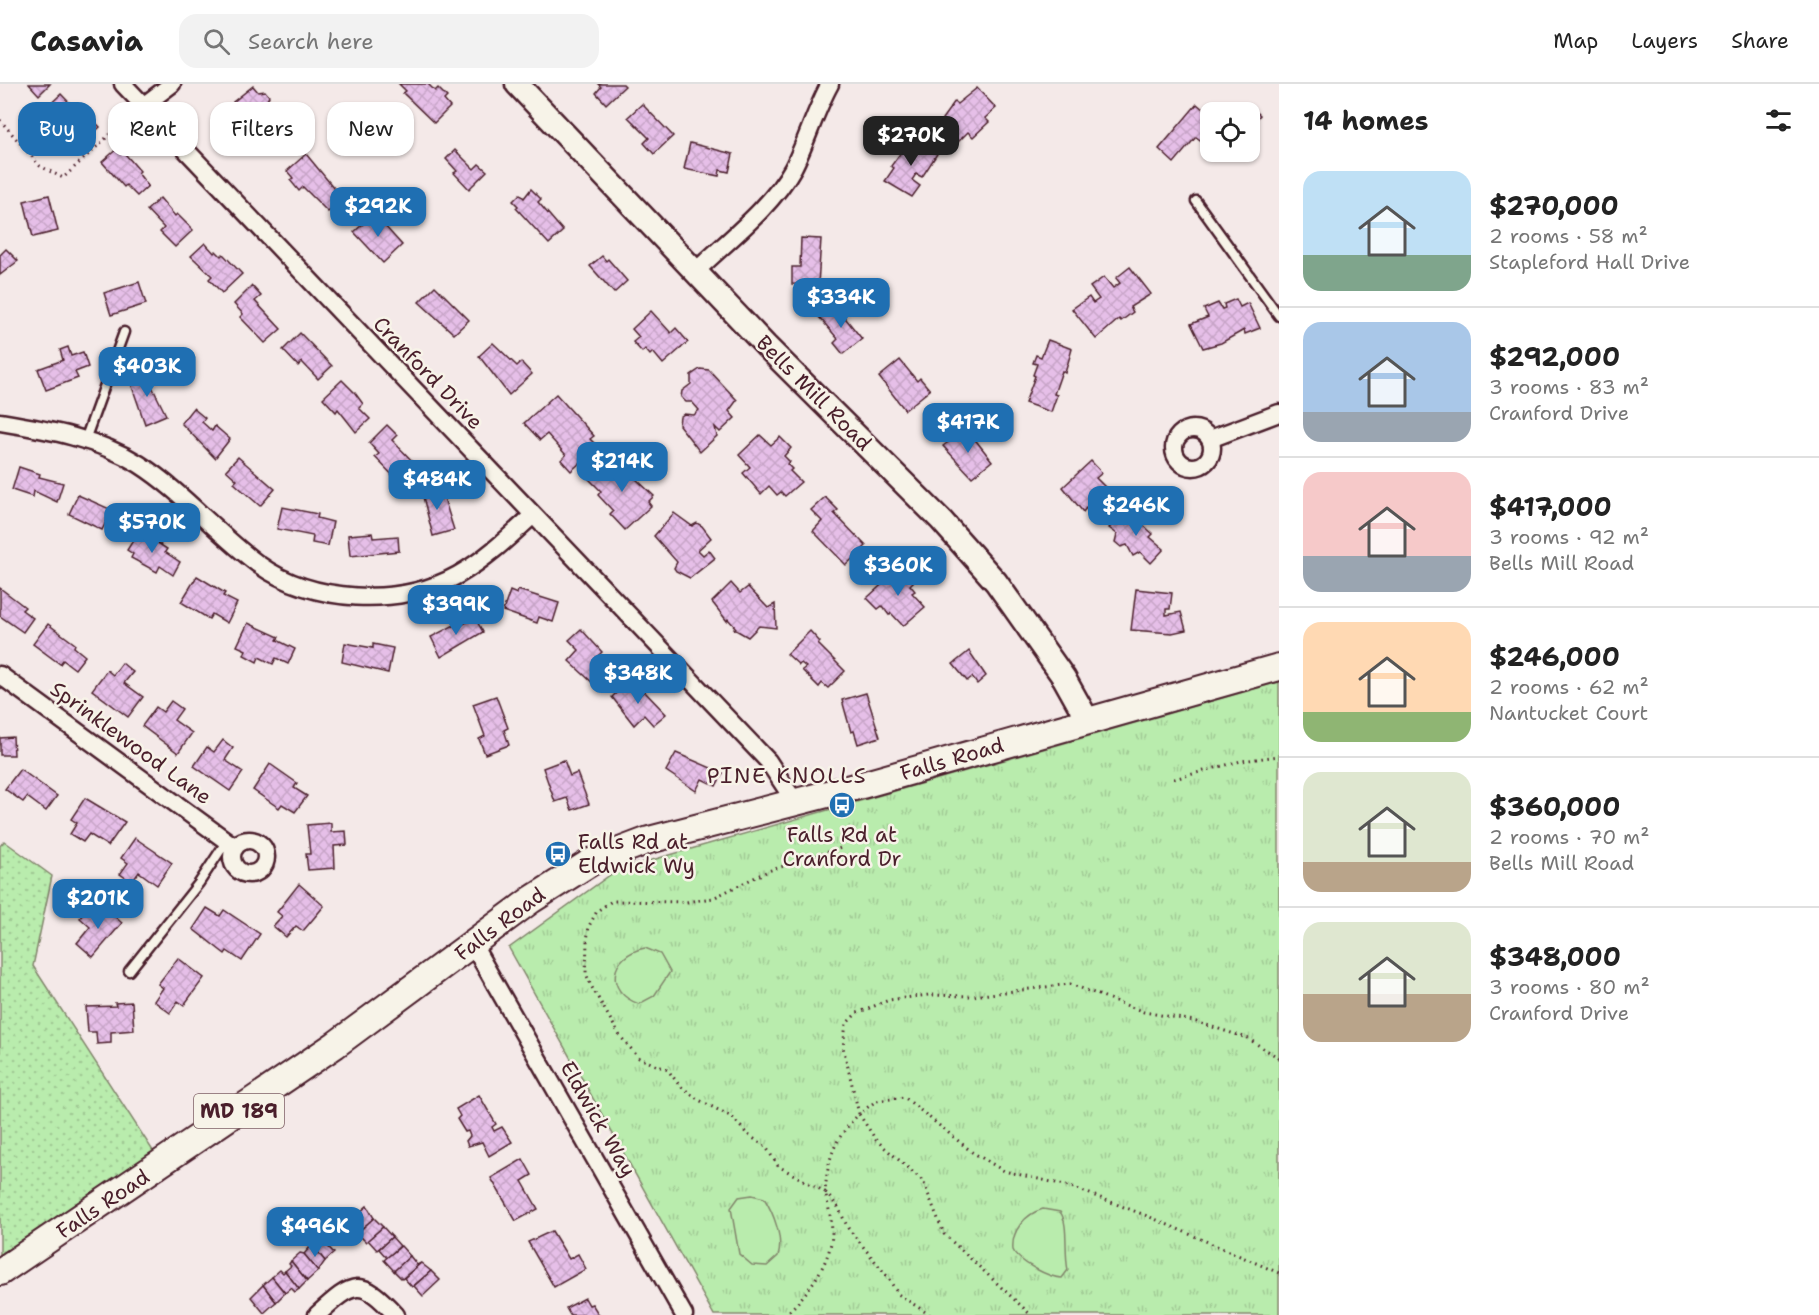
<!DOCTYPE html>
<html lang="en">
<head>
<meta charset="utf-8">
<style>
	:root { --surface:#fff; --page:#f2f2f2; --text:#222; --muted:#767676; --line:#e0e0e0; --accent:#1f6fb2 }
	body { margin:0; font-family:"Shantell Sans",sans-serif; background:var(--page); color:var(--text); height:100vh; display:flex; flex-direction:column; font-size:22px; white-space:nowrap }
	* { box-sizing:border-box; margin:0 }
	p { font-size:20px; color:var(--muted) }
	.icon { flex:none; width:33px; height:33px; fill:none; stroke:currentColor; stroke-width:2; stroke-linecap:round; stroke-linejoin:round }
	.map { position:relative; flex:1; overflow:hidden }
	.panel { display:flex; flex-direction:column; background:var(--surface); width:540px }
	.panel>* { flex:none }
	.banner { position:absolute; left:18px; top:18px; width:570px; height:54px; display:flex; gap:12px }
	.tools { position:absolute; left:1200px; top:18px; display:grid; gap:12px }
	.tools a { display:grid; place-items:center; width:60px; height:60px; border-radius:12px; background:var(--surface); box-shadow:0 2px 4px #0004; font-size:30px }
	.price { position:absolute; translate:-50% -51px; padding:0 14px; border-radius:12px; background:var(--accent); color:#fff; font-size:20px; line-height:39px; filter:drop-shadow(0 2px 3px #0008) }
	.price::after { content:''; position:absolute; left:50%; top:36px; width:18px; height:14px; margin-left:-9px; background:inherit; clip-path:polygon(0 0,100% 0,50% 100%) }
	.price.on { background:#222; color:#fff }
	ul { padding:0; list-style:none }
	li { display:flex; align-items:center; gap:18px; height:150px; padding:0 24px }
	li+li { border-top:2px solid var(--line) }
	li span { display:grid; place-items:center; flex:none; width:168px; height:120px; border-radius:18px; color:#555 }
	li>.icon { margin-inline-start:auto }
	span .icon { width:72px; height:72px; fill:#fffc; stroke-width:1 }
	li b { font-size:26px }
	h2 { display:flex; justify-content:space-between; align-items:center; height:72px; padding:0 24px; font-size:26px }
	.pill { padding:0 21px; border-radius:18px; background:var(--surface); box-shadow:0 2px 4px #0004; font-size:21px; line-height:54px }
	.pill.on { background:var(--accent); color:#fff }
	header { display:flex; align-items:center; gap:36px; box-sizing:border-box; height:84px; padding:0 30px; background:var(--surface); border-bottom:2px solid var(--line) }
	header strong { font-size:28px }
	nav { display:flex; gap:33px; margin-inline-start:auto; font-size:21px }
	.search { width:420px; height:54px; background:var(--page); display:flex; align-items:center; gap:15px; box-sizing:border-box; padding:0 21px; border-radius:18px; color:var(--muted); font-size:22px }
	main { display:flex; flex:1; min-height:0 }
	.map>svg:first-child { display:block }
</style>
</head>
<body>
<header>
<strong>Casavia</strong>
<div class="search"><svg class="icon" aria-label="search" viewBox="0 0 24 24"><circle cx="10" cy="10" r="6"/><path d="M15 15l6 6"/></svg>Search here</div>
<nav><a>Map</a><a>Layers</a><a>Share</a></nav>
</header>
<main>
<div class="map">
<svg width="1279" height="1231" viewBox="0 0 1279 1231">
	<defs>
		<pattern id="grass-tufts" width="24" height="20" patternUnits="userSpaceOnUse" patternTransform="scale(1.5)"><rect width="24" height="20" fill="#b9ecad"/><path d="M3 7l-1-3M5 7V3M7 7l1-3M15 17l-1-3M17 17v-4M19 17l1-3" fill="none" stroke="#a1ca95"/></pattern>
		<pattern id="park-dots" width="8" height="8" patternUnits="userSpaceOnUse" patternTransform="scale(1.5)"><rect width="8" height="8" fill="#b9ecad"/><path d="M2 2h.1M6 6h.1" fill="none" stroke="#a1ca95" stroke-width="1.8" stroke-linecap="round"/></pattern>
		<pattern id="building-cross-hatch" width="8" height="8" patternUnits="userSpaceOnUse" patternTransform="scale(1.5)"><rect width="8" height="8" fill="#e6bfe8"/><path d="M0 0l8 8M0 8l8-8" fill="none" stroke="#c7a4c7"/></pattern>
	</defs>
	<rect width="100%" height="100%" fill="#f4e9e8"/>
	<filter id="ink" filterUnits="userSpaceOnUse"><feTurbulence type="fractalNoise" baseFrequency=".0167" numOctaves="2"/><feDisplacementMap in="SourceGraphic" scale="12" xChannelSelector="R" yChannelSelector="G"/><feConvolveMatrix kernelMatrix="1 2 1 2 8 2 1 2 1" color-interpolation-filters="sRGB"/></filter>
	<g filter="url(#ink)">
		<path fill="url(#grass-tufts)" stroke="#82866c" stroke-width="1.5" d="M1279,598V1231H714L509,864L617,786Z"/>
		<path fill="url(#park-dots)" stroke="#82866c" stroke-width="1.5" d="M4,757L52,792L33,882L157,1073L0,1176V762Z"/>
		<g fill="#b9ecad" stroke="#82866c" stroke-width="1.5">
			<path d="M645,864L660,870L670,888L654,912L639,920C604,908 609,871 645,864Z"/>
			<path d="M752,1111L764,1114C773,1128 784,1155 778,1172L767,1182L752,1181L739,1170L731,1124L739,1113Z"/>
			<path d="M1043,1125L1060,1128C1069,1138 1064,1169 1068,1186L1062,1194C1050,1194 1018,1178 1013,1166C1011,1147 1025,1130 1043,1125Z"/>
		</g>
		<g fill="url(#building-cross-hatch)" stroke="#4a1f2b" stroke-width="1.5">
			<path d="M29,0H50L39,11Z"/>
			<path d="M399,0H428L435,7L438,4L447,13L444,16L450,23L434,39L403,9L406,7Z"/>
			<path d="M598,0H623L625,2L606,20L596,9L601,3Z"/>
			<path d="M253,2L258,8L265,7L269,12L266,19L281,38L269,47L266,42L254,51L244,39L246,36L240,42L229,32L237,24L233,18Z"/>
			<path d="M977,4L996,24L985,34L989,38L973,53L968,48L958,58L953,53L956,50L942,35L955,17L957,20Z"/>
			<path d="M61,10L86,36L89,32L100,43L81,61L71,50L67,53L43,27Z"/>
			<path d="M642,20L673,52L654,70L644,59L649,54L628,33Z"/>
			<path d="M1197,20L1210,31V63L1196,53L1174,79L1159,65Z"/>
			<path d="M1249,21L1260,31L1250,43V28H1243Z"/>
			<path d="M912,53L937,70L922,93L916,90L912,96L920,102L912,113L885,97L894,84L891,82Z"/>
			<path d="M690,59L733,70L729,88L720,86L719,92L684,85Z"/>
			<path d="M119,63L140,87L138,89L148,102L137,112L126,101L124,103L102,78Z"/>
			<path d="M455,66L474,85L479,80L487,87L469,105L454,89L457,87L446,75Z"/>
			<path d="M306,70L343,115L328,128L303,103L299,107L290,96L293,94L287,87Z"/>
			<path d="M531,105L541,115L538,118L563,147L549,160L516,124L518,122L513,117L520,110L524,114Z"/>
			<path d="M49,111L58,147L33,153L24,117Z"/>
			<path d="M160,114L175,132L177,130L193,146L175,163L160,148L164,144L147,126Z"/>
			<path d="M374,130L402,161L383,179L354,148Z"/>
			<path d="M801,154L821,155L818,201L792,200V183H800Z"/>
			<path d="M205,159L214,169L216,167L221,172L223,170L242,190L222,209L209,195L212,192L191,172Z"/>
			<path d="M6,165L18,177L0,191V171Z"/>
			<path d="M602,172L606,177L608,175L627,197L614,209L590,182Z"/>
			<path d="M1130,183L1151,210L1130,223L1133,228L1121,237L1119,235L1096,255L1072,225L1089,213L1093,219L1099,215L1090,203L1104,193L1113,204L1120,199L1116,194Z"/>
			<path d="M139,198L146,220L111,231L104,209Z"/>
			<path d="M252,202L261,212L255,217L281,245L265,259L240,233L243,230L234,220Z"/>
			<path d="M435,202L469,236L454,250L419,218Z"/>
			<path d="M1236,215L1240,223L1248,219L1260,244L1245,250L1244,246L1221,259L1203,264L1191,240L1208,233L1204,225L1218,219L1222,225L1225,224L1224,220Z"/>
			<path d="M834,220L862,255L843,270L834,259L838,255L819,233Z"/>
			<path d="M651,227L671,249L676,244L688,258L663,280L653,268L650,271L645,265L642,268L633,258L639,253L632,245Z"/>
			<path d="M300,249L332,282L318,295L302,278L298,282L283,266Z"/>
			<path d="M1048,256L1072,265L1065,289L1062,287L1054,310L1057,311L1051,328L1025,319L1035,292L1033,291L1037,280L1033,279L1036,271L1041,273Z"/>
			<path d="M493,259L517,282L521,278L532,290L509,311L479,272Z"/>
			<path d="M68,263L71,272L83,268L88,283L75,288L78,294L46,306L38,285L63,276L60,266Z"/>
			<path d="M900,276L917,297L920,294L930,306L905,326L879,293Z"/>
			<path d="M700,285L709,286L737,316L729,327L735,334L720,348L715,343L717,352L700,368L679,341L680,333L684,330L694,331L699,326L692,318H686L681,313L682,307L691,300V291Z"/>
			<path d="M145,288L166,331L145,340L129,294Z"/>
			<path d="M342,296L355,309L363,320L359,324L370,335L356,348L338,325L336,328L323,314Z"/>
			<path d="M556,310L594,352L590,355L598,363L571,387L561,376L566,371L547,350L540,356L524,339Z"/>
			<path d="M193,324L205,334L202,338L212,347L215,342L230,355L215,374L181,339Z"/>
			<path d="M387,341L397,351L392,356L417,382L400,399L375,373L379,370L369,359Z"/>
			<path d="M963,347L970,356L973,353L992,377L972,393L943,362Z"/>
			<path d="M760,351L771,361L780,353L791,364L784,372L790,378L787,380L792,385L790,387L801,398L785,412L781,408L777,411L769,402L761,410L743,389L750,383L739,371Z"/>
			<path d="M238,373L275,405L260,422L234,399L237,396L226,386Z"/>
			<path d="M613,373L654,412L648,418L651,422L625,446L610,430L613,427L598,411L601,407L589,395Z"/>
			<path d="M1091,377L1102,389L1096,394L1114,412L1094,432L1086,424L1083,428L1063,403Z"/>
			<path d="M19,383L40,390L39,393L63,399L57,418L34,407L33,413L12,406Z"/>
			<path d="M436,400L441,415L444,414L454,446L433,452L421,405Z"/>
			<path d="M78,411L112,426L102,446L69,430Z"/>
			<path d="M825,413L838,426L834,429L866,462L846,481L813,447L822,437L811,426Z"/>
			<path d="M282,423L318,430L317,434L333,438L328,462L312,459L313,452L277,445Z"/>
			<path d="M1127,426L1153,450L1150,453L1164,465L1151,479L1140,468L1133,472L1127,461L1121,463L1115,458L1117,450L1109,444Z"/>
			<path d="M674,429L692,442L697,439L702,442L711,454L698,466L703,471L709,466L715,474L690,494L676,487L674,484L677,478L654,452Z"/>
			<path d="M139,447L167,465L165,468L180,478L173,491L160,482L157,488L131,474L133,470L127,466Z"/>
			<path d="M372,449L373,454L398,452L399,467L350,472L348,451Z"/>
			<path d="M901,483L914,497L910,501L915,507L912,509L925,523L903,542L891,529L889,531L882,522L878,525L867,514Z"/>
			<path d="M197,492L225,509L223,512L237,519L227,539L212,530L209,535L181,518Z"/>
			<path d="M731,499L740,509L748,503L768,524L775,520L776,544L759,542L748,553L734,545L736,544L728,535L727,537L712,518Z"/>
			<path d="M0,504L25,523L22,526L33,534L23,548L0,532Z"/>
			<path d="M1136,505L1172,509L1170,525H1166V531L1181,528L1186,546L1172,549L1131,546Z"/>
			<path d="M518,506L559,519L553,538L539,533L537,539L503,527L510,507L517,510Z"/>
			<path d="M475,534L483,548L441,573L431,553L460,538L461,541Z"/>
			<path d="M248,539L279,553L277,556L295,565L288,580L276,574L273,580L259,573L257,578L244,571L246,566L237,562Z"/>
			<path d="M48,540L75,560L74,563L85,572L75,585L63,576L60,580L33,560Z"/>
			<path d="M581,545L602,568L597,573L610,587L595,601L569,577L579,566L569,556Z"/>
			<path d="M810,547L820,558L818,560L845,587L828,604L822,599L819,603L802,586L806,583L801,579L799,581L787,570Z"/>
			<path d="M345,559L373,564V560L393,564L388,589L342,578Z"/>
			<path d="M969,567L986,592L977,600L972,593L967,597L953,580Z"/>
			<path d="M122,579L133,588L124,599L143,613L128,633L92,606L107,586L113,591Z"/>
			<path d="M629,597L641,610L644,607L666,630L653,641L644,631L634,641L612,613Z"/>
			<path d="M866,609L880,653L858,660L854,647L851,648L842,616Z"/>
			<path d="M496,612L508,644L504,646L509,661L485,670L479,655L485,652L473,620Z"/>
			<path d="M171,617L182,625L174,636L192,649L178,669L142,642L156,623L163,628Z"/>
			<path d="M13,653L14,671H0V654Z"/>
			<path d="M223,656L233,664L225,676L243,688L230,707L194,682L207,663L214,668Z"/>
			<path d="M676,669L723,689L716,702L702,695L696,707L666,687Z"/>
			<path d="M564,676L570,692L577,689L589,720L572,726L567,714L555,718L543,684Z"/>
			<path d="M270,680L297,699L294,704L307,712L295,728L282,720L279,724L253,706Z"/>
			<path d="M20,685L57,712L46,727L27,713L23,718L5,705Z"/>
			<path d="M85,714L125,738L108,762L89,750L83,758L70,750L77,739L71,735Z"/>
			<path d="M331,739V748L346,747L347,761L334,762L335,784L308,786L306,770H310L307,741Z"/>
			<path d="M135,754L172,779L157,801L139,788L132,798L120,790L128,779L121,774Z"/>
			<path d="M299,800L324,822L303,847L296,842L286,853L273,842L282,832L277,828Z"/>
			<path d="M104,823L122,839L93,873L77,859L90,843L80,834L87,824L97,832Z"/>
			<path d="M207,824L220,832L224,826L260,850L242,877L227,867L225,870L193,845Z"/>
			<path d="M178,874L204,894L184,921L178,917L170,929L154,917L163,904L158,900Z"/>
			<path d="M132,918L134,946L111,948V959L97,960L96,948H88L86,923L116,922L115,919Z"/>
			<path d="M479,1011L496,1040L492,1043L494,1047L502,1043L512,1058L489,1072L482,1058L468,1062L466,1057L470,1052L468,1047L465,1048L457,1035L460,1032L456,1025Z"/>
			<path d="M523,1075L532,1091L522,1097L538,1125L516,1137L491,1094Z"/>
			<path d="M367,1122L374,1134L357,1149L359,1147L350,1137Z"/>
			<path d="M374,1134L383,1143L366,1158L357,1149Z"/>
			<path d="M383,1143L392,1153L377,1166L368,1156Z"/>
			<path d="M552,1147L569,1175L578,1170L586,1185L554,1203L528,1158Z"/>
			<path d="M392,1153L400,1162L387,1174L379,1165Z"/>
			<path d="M320,1154L334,1169L325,1177L312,1161Z"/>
			<path d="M312,1161L325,1177L318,1187L304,1170Z"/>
			<path d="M401,1162L410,1172L394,1187L384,1176Z"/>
			<path d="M300,1169L304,1170L318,1187L307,1197L291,1177Z"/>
			<path d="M410,1172L417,1181L421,1179L402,1195L394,1187Z"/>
			<path d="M291,1177L307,1197L299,1205L285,1187L291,1182L289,1180Z"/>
			<path d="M421,1179L431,1187L412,1203L404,1194Z"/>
			<path d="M280,1186L283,1189L285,1187L299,1205L295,1208L291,1204L285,1209L272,1193Z"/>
			<path d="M431,1187L440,1196L423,1212L414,1202Z"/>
			<path d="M272,1193L285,1209L276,1218L263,1201Z"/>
			<path d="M263,1201L276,1218L264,1229L251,1213Z"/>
			<path d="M585,1214L589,1221L592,1220L599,1231H570L566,1224Z"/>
		</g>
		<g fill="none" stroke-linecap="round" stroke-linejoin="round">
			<defs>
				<g id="lane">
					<path d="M1196,117L1279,232"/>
					<path d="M85,356L124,248"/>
					<path d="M129,887L199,799L226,758"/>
				</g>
				<g id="street">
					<path d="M123,0L768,677L795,718"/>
					<path d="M143,22L172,0"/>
					<path d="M695,188C728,156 771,124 793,84C807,57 815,27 830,0"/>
					<path d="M0,338C48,346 97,354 139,380C183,408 216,449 258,480C312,519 399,524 458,491C486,475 509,453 533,431"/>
					<circle cx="1193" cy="364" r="19"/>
					<path d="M1210,355L1279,329"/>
					<path d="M0,591L235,763"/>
					<circle cx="249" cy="773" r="17"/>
					<path d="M473,861L684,1231"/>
					<path d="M317,1231C354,1197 361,1193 396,1231"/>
				</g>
				<path id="secondary" d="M517,0L766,262L941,436L996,498L1064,594L1088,637"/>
				<path id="primary" d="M0,1188L335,961L531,816L591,778L649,756L862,701L1279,583"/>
			</defs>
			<use href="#lane" stroke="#4a1f2b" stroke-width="13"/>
			<use href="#street" stroke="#4a1f2b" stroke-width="21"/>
			<use href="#secondary" stroke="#4a1f2b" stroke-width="27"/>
			<use href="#primary" stroke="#4a1f2b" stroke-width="30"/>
			<g stroke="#4a1f2b" stroke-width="3" stroke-dasharray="1.5 4.5" stroke-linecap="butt">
				<path d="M0,36L40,82L63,94L132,30"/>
				<path d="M1174,695L1241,677L1279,672"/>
				<path d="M1279,974L1247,954L1194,937L1144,928L1070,900L973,912L929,911L889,916L857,929L846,940L843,963L859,1030L876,1017L904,1013L972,1068L1004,1087L1069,1102L1150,1133L1279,1189"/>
				<path d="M785,1231C806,1212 831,1179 832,1150C832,1136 828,1122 825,1108L778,1082L766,1063L747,1050L732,1033L699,1016L679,1001L668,986L639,974L620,952L590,900L586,889L587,857L589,842L597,827L612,817L686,818L713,814L768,787L844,763"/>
				<path d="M930,1231L898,1210L887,1192L848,1144L838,1123L825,1108C828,1073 834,1055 859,1030L876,1056L923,1097L944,1150L1031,1231"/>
			</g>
			<use href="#lane" stroke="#f7f3e8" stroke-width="8"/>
			<use href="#street" stroke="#f7f3e8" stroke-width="16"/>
			<use href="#secondary" stroke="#f7f3e8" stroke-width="22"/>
			<use href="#primary" stroke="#f7f3e8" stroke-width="26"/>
		</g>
	</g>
	<defs>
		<symbol id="bus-disc" viewBox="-11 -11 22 22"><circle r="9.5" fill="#1f6fb2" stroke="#f7f3e8"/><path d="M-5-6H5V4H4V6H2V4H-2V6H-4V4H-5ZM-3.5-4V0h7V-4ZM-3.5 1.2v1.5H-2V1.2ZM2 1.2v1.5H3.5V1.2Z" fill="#fff"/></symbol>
	</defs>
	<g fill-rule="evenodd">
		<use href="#bus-disc" x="827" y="706" width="30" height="30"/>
		<use href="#bus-disc" x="543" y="755" width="30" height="30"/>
	</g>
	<g text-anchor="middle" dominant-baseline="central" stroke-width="5" stroke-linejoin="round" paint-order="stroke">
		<rect fill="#f7f3e8" stroke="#7e5f64" stroke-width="1.5" x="194" y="1010" width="90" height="34" rx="4.5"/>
		<g font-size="20" font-weight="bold" fill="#4a1f2b">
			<text x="239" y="1027">MD 189</text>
		</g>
		<g font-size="21" fill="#4a1f2b" stroke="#f7f3e8">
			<text transform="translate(428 289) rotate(46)">Cranford Drive</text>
			<text transform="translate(814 309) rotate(45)">Bells Mill Road</text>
			<text transform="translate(131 659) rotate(36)">Sprinklewood Lane</text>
			<text transform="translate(952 675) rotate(-16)">Falls Road</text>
			<text transform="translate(500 840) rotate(-37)">Falls Road</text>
			<text transform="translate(598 1035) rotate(60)">Eldwick Way</text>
			<text transform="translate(103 1120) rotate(-34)">Falls Road</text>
		</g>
		<g font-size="21" fill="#4a1f2b" stroke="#f7f3e8">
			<text x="842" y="751">Falls Rd at<tspan x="842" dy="24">Cranford Dr</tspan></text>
			<text x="578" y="758" text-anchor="start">Falls Rd at<tspan x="578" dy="24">Eldwick Wy</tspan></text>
		</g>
		<g font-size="22" letter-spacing="1.5" fill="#4a1f2b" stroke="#f7f3e8">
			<text x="787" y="691">PINE KNOLLS</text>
		</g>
	</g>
</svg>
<div class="tools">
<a><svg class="icon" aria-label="locate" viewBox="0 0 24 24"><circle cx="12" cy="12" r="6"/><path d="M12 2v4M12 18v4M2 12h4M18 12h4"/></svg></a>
</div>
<b class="price on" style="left:911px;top:83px">$270K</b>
<b class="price" style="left:378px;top:154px">$292K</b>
<b class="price" style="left:841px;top:245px">$334K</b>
<b class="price" style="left:147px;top:314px">$403K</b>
<b class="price" style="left:968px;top:370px">$417K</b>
<b class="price" style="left:622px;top:409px">$214K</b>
<b class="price" style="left:437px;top:427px">$484K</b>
<b class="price" style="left:1136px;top:453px">$246K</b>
<b class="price" style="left:152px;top:470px">$570K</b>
<b class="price" style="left:898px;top:513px">$360K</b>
<b class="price" style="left:456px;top:552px">$399K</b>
<b class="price" style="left:638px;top:621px">$348K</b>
<b class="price" style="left:98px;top:846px">$201K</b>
<b class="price" style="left:315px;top:1174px">$496K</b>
<div class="banner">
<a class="pill on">Buy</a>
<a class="pill">Rent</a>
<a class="pill">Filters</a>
<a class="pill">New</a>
</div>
</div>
<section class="panel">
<h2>14 homes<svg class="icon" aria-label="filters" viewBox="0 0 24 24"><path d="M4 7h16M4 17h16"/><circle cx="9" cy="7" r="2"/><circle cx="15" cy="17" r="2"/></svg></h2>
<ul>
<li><span style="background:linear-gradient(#bfe0f5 70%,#7fa58c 0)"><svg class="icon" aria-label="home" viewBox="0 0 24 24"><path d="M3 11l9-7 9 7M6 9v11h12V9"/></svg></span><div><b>$270,000</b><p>2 rooms · 58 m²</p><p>Stapleford Hall Drive</p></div></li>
<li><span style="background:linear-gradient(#a9c7e8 75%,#9aa5b1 0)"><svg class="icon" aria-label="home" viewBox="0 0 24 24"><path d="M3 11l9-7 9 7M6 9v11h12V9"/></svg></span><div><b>$292,000</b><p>3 rooms · 83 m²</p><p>Cranford Drive</p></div></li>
<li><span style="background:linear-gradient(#f6c9c9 70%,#9aa5b1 0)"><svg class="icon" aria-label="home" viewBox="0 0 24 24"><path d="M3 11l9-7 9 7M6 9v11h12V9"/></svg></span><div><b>$417,000</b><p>3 rooms · 92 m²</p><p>Bells Mill Road</p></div></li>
<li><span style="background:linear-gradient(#ffd9b3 75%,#8fb573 0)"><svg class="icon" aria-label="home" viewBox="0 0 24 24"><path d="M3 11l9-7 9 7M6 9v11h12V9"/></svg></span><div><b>$246,000</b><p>2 rooms · 62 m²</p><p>Nantucket Court</p></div></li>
<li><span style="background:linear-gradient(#dfe7d0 75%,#b9a48a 0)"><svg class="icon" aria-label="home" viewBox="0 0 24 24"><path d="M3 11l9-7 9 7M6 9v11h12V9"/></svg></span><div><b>$360,000</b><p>2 rooms · 70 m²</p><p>Bells Mill Road</p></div></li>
<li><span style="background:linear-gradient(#dfe7d0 60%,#b9a48a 0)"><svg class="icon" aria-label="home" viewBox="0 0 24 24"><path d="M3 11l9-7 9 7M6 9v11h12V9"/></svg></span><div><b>$348,000</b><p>3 rooms · 80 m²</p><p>Cranford Drive</p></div></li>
</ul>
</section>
</main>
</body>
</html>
